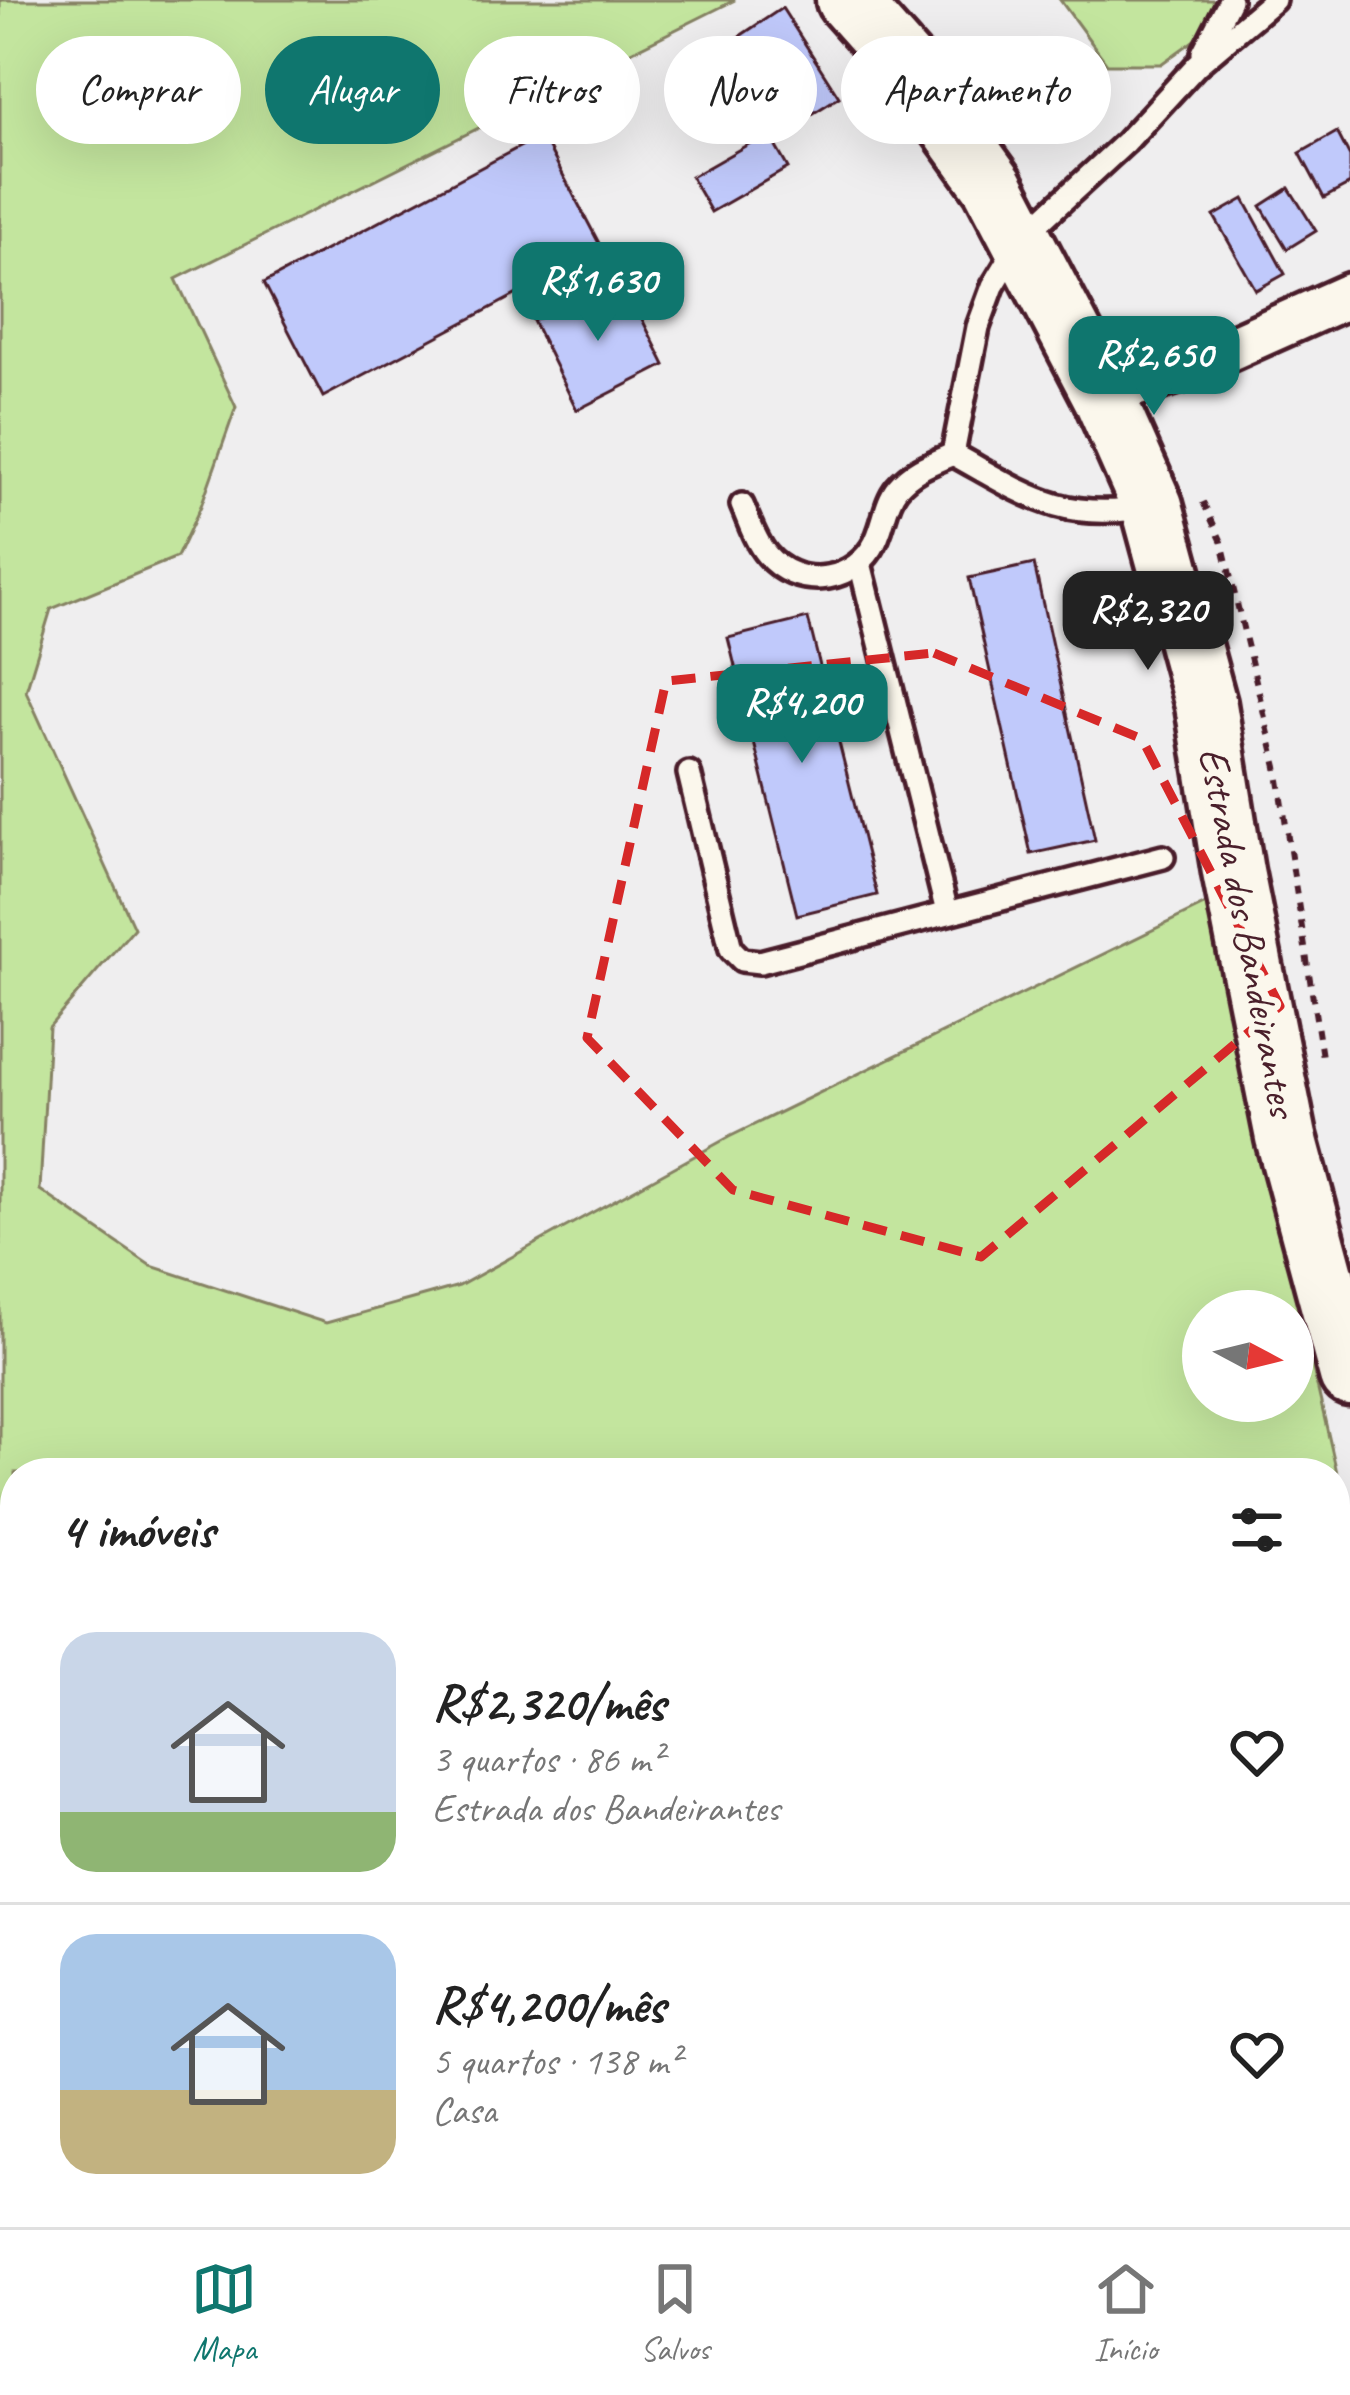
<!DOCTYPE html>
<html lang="pt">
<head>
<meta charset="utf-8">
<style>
	:root { --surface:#fff; --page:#f6f6f6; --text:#222; --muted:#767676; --line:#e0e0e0; --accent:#0f766e }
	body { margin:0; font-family:Caveat,sans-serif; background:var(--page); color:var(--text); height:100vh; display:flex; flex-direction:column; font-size:45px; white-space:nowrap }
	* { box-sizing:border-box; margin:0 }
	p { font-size:39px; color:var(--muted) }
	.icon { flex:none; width:66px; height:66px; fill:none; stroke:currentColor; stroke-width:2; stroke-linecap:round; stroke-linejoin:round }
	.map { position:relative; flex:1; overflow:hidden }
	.panel { position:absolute; left:0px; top:1458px; width:1350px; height:771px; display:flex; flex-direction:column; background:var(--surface); border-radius:48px 48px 0 0; box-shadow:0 12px 48px #0002 }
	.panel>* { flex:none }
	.top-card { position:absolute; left:36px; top:36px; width:1278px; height:108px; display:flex; gap:24px }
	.needle { width:78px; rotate:97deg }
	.fabs { position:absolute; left:1182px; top:1290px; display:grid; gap:24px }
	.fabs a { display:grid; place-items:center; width:132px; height:132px; border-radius:50%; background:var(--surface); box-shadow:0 12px 48px #0002; font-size:60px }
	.price { position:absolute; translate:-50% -102px; padding:0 27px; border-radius:24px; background:var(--accent); color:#fff; font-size:39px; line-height:78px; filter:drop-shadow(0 3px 6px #0008) }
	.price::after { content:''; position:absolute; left:50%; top:72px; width:36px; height:27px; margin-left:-18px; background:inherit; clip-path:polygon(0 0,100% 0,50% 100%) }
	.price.selected { background:#222; color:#fff }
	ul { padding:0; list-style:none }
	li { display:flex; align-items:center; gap:36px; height:300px; padding:0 60px }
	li+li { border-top:3px solid var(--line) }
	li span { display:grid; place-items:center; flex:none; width:336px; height:240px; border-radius:36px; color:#555 }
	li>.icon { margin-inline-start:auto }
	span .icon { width:144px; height:144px; fill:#fffc; stroke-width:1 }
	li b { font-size:51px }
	h2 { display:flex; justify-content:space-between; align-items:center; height:144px; padding:0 60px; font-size:51px }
	.tag { padding:0 42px; border-radius:54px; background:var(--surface); box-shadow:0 12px 48px #0002; font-size:42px; line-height:108px }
	.tag.selected { background:var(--accent); color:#fff }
	.dock { display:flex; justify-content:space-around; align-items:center; height:168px; border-top:3px solid var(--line); background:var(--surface); font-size:33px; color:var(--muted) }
	.dock a { display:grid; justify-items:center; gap:6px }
	.dock .selected { color:var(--accent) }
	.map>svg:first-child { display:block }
</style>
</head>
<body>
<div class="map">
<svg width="1350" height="2227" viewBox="0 0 1350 2227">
	<rect width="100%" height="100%" fill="#efeeef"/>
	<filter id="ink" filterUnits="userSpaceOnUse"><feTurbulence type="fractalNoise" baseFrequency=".00833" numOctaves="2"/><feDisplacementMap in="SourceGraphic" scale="24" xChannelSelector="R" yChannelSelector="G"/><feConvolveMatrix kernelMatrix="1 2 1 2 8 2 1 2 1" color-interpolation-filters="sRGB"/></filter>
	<g filter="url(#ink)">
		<g fill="#c3e59e" stroke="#868264" stroke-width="3" fill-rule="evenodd">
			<path d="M0,0H735L176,279L236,407L201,506L177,557L51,609L26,691L134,928L49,1027L40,1190L151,1266L326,1323L459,1286L729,1137L1206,904L1350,1529V1830L1335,1835V1473H15V2189L0,2195ZM1203,1311H1293V1401H1203Z"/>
			<path d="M1060,0H1225L1214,26L1161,64H1107Z"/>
		</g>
		<g fill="#c0c9fb" stroke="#4a1f2b" stroke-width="3">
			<path d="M782,8L839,97L790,128L734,40Z"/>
			<path d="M1337,132L1350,157V184L1324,198L1300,153Z"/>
			<path d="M768,133L788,168L711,212L691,177Z"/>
			<path d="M542,135L602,249L323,397L264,283Z"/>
			<path d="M1289,188L1316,231L1287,249L1261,206Z"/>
			<path d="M1244,199L1285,274L1256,290L1214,216Z"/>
			<path d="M615,280L630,310L636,307L665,365L577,410L533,321Z"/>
			<path d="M1034,564L1095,840L1031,854L969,578Z"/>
			<path d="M808,618L877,895L797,915L728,638Z"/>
			<path d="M392,2214H443L446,2227H353L352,2224Z"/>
			<path d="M597,2214L599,2227H557L555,2216Z"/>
			<path d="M598,2214H646L649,2227H601Z"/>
			<path d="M660,2214H698L700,2226L663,2227Z"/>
			<path d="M754,2214H809L812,2227H756Z"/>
		</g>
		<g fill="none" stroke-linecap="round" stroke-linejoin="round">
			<defs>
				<g id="service">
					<path d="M1203,53L1230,0"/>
					<path d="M953,454L978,327L993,286L1023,237L1126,142L1197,65L1274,0"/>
					<path d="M953,454C1026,494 1061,523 1148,507"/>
					<path d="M742,505C749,521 755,541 767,555C795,588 848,585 872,548C884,530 884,504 897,488C912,470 932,463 953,454"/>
					<path d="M860,563L947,912"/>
					<path d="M689,773L731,949L742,960L760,962L1163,857"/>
				</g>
				<g id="minor">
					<path d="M1103,395L1182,370L1350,295"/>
					<path d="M1239,2214L1249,2227"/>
					<path d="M969,2227L1022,2214"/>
				</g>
				<path id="secondary" d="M847,0L912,73L993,185L1103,395L1152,506L1206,705L1233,872L1286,1137L1350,1375"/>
			</defs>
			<use href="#service" stroke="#4a1f2b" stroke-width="30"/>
			<use href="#minor" stroke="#4a1f2b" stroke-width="51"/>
			<use href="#secondary" stroke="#4a1f2b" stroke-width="69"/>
			<path stroke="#4a1f2b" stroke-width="6" stroke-dasharray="9 9" stroke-linecap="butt" d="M1203,502L1222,542L1277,767L1322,1057"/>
			<use href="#service" stroke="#fbf7ec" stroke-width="21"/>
			<use href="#minor" stroke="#fbf7ec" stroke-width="42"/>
			<use href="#secondary" stroke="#fbf7ec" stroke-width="60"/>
		</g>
	</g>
	<path fill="none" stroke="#d62828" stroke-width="9" stroke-dasharray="24 15" stroke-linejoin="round" d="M934,653L1142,739L1280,1006L981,1257L733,1190L587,1038L666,681Z"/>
	<g text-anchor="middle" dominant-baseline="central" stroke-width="12" stroke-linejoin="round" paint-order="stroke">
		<g font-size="42" fill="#4a1f2b" stroke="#fbf7ec">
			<text transform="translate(1248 932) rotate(79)">Estrada dos Bandeirantes</text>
		</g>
	</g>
</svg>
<div class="fabs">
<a><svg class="needle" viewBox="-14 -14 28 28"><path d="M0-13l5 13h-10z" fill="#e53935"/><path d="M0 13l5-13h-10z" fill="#767676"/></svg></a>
</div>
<b class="price" style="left:598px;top:344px">R$1,630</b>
<b class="price" style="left:1154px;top:418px">R$2,650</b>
<b class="price selected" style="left:1148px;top:673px">R$2,320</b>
<b class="price" style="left:802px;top:766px">R$4,200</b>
<div class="top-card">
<a class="tag">Comprar</a>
<a class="tag selected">Alugar</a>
<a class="tag">Filtros</a>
<a class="tag">Novo</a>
<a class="tag">Apartamento</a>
</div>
<section class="panel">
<h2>4 imóveis<svg class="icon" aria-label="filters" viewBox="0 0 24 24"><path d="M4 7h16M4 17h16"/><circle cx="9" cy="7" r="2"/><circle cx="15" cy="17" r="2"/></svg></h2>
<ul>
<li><span style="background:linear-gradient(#c9d6e8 75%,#8fb573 0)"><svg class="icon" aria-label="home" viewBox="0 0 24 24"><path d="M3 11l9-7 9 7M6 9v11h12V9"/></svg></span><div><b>R$2,320/mês</b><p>3 quartos · 86 m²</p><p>Estrada dos Bandeirantes</p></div><svg class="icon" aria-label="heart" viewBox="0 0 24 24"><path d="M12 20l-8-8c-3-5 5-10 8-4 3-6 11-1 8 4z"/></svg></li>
<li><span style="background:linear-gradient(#a9c7e8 65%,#c2b280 0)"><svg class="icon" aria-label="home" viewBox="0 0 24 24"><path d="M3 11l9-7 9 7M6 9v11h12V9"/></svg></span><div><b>R$4,200/mês</b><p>5 quartos · 138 m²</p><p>Casa</p></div><svg class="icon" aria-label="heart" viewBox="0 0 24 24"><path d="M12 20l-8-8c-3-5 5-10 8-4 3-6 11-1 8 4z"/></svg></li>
</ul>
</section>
</div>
<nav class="dock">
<a class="selected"><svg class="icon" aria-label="map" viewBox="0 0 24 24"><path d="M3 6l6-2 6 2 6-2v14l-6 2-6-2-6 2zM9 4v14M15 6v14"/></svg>Mapa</a>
<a><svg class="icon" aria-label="saved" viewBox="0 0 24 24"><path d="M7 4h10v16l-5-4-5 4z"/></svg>Salvos</a>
<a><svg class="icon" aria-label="home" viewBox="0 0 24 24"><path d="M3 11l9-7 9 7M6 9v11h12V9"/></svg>Início</a>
</nav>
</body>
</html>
